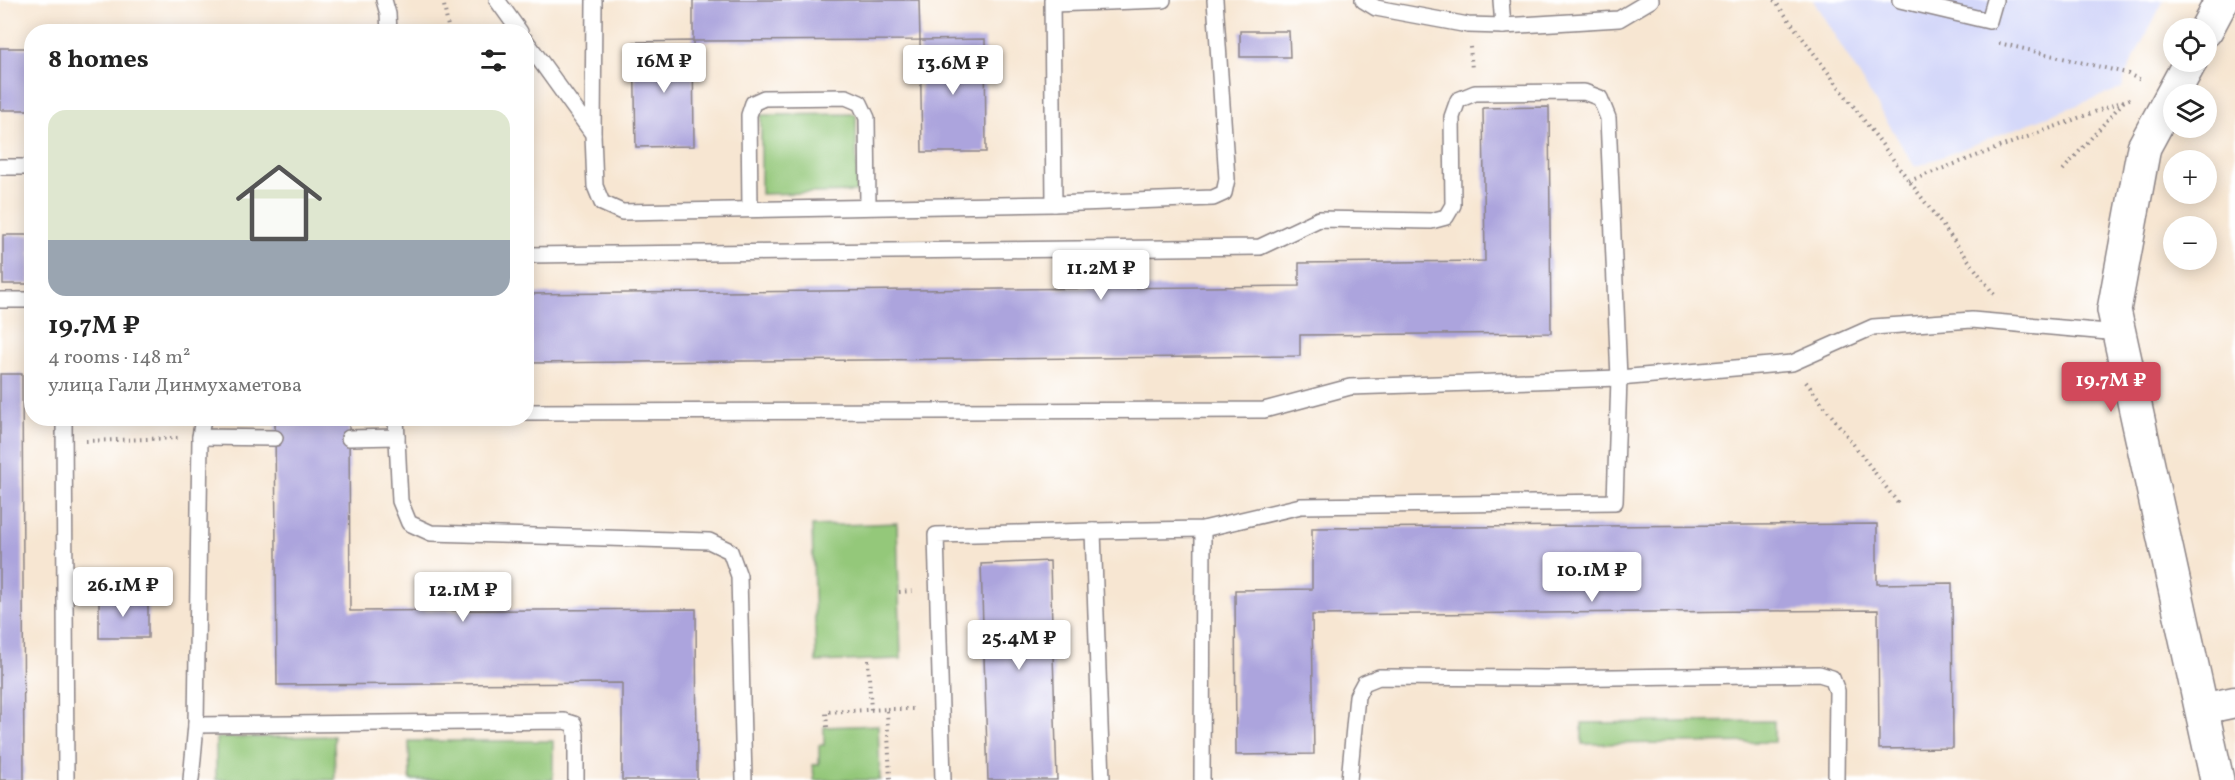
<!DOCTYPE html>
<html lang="en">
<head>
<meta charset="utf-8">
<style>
	:root { --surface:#fff; --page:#f6f6f6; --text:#222; --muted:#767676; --line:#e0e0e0; --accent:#d1495b }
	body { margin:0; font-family:Vollkorn,serif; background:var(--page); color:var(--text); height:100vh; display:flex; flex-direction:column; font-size:22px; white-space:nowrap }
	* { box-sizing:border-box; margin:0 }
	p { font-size:20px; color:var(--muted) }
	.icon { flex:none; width:33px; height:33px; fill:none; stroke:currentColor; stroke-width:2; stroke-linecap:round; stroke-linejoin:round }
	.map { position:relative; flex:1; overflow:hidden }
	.side { position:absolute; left:24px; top:24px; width:510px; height:402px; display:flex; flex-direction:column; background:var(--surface); border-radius:24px; box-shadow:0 3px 15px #0003 }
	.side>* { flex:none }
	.controls { position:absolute; left:2163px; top:18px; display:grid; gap:12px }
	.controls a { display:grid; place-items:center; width:54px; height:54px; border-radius:50%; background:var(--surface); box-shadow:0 3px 15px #0003; font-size:30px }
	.price { position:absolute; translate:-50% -51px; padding:0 14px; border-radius:6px; background:#fff; color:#222; font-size:20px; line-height:39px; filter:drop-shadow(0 2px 3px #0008) }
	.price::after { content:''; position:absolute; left:50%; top:36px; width:18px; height:14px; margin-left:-9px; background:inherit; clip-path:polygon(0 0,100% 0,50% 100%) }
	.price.on { background:var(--accent); color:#fff }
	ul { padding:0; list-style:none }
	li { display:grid; align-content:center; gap:12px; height:318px; padding:0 24px }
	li+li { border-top:2px solid var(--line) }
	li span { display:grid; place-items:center; height:186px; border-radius:18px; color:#555 }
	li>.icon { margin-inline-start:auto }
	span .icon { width:108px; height:108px; fill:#fffc; stroke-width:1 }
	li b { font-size:26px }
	h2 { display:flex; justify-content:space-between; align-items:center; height:72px; padding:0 24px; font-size:26px }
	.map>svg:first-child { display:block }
</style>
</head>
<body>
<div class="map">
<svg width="2235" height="780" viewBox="0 0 2235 780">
	<rect width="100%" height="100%" fill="#fff"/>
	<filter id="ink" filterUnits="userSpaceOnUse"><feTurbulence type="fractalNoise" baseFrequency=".0167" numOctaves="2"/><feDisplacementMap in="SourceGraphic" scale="12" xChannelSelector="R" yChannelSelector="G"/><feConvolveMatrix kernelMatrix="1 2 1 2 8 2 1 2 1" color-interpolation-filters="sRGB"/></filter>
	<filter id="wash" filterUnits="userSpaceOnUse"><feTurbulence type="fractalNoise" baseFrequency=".008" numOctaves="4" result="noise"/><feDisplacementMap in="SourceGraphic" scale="24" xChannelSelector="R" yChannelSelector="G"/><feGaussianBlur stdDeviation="1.35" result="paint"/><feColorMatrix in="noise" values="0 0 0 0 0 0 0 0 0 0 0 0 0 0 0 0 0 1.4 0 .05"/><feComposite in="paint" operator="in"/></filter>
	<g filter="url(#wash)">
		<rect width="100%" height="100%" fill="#f7e6d2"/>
		<path fill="#d4d8f9" d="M1813,0H2164L2126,73L2122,88L1915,167Z"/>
		<g fill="#94c87a" stroke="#5b755a" stroke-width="1.5">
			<path d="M856,114L857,192L761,194V115Z"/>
			<path d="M897,523L901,659L816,662L812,526Z"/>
			<path d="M1774,721V742L1582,744V723Z"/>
			<path d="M878,725L880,780H814L813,765L819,764V745H824V727Z"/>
			<path d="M334,736L335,780H216V738Z"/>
			<path d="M553,741V780H410L409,741Z"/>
		</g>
		<g id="blocks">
			<g fill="#aca4dd">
				<path d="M693,0H919L920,40L693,41Z"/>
				<path d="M1240,31H1289L1290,57H1240Z"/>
				<path d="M985,39L986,152H922L920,40Z"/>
				<path d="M693,41L694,146L636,147L634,42Z"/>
				<rect x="0" y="48" width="32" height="62"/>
				<path d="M1549,107L1551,333L1300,335V356L527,363L526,294L1299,286V263L1485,261L1483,108Z"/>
				<rect x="3" y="235" width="27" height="49"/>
				<path d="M0,374H22L24,780H0Z"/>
				<path d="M275,418H349L350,611L696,609L697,780H622V683L277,685Z"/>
				<path d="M1877,524V584L1952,583L1953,748L1879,749L1878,610L1312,615L1314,754L1236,755L1235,590L1312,589V528Z"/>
				<path d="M1050,561L1057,780H988L981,564Z"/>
				<path d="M99,597L148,598V638H99Z"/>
			</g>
		</g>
	</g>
	<g filter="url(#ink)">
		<use href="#blocks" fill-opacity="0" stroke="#8c8486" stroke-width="1.5"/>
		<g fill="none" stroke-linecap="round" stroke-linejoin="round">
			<defs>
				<g id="lane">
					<path d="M384,0L388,14L389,32"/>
					<path d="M497,0L520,32"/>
					<path d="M1363,0L1376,8L1468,25L1503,26L1501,0"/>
					<path d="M1900,0L1989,21L1995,0"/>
					<path d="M1053,4L1163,0"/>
					<path d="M1503,26L1619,19L1651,0"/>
					<path d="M526,41L593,134L595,186L602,203L622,212L1054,204L1052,0"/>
					<path d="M593,134L594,0"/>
					<path d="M0,167H32"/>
					<path d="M1054,204L1213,198L1224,193L1227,179L1215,0"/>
					<path d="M750,209L749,115L753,103L764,98L846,97L860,103L867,118L868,206"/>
					<path d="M526,255L1260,247L1319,219L1431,221L1446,217L1453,205L1452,117L1458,100L1475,93L1584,92L1600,98L1608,118L1619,378L1615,502L1301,506L1203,529L1093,531"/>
					<path d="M0,300H32"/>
					<path d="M526,412L1264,410L1350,387L1619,378L1792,363L1873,327L1972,320L2119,333"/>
					<path d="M64,418L66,780"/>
					<path d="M203,418L200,437L275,438"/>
					<path d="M396,418L400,501L409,523L431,533L709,541L730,551L739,576L744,780"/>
					<path d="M200,437L196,725L564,721L574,724L576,734V780"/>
					<path d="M349,438L397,437"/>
					<path d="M191,780L196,725"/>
					<path d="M943,780L936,535L1093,531L1102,780"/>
					<path d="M1202,780L1203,529"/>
					<path d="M1349,780L1357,696L1364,683L1379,677L1546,678L1819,674L1832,678L1837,691L1836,780"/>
				</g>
				<path id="street" d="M2202,709L2235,702"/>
				<g id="secondary">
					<path d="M2206,30L2222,0"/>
					<path d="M2190,62L2144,147L2114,310L2217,780"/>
				</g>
			</defs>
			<use href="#lane" stroke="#8c8486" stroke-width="18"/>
			<use href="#street" stroke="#8c8486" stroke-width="33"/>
			<use href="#secondary" stroke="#8c8486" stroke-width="36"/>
			<g stroke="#8c8486" stroke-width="4" stroke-dasharray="1.5 4.5" stroke-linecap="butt">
				<path d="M443,0L449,32"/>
				<path d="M1774,0L1996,297"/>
				<path d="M1999,43L2126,73L2143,81"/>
				<path d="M1470,47L1472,69"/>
				<path d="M2063,170L2124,101"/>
				<path d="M1909,181L2132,98"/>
				<path d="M1806,382L1898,503"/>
				<path d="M86,441L178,438"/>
				<path d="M899,592L913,591"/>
				<path d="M868,660L871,710"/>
				<path d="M887,709H916"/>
				<path d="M827,727L826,712L887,709L890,780"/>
			</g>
			<use href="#lane" stroke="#fff" stroke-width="15"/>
			<use href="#street" stroke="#fff" stroke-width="30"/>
			<use href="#secondary" stroke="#fff" stroke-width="33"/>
		</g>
	</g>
</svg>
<div class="controls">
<a><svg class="icon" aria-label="locate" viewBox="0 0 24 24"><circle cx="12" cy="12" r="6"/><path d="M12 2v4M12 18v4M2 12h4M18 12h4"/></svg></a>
<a><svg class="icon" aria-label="layers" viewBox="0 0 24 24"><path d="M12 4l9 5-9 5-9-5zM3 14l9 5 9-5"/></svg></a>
<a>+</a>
<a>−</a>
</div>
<b class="price" style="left:664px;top:94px">16M ₽</b>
<b class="price" style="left:953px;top:96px">13.6M ₽</b>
<b class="price" style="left:1101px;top:301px">11.2M ₽</b>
<b class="price on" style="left:2111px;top:413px">19.7M ₽</b>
<b class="price" style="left:1592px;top:603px">10.1M ₽</b>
<b class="price" style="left:123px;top:618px">26.1M ₽</b>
<b class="price" style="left:463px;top:623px">12.1M ₽</b>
<b class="price" style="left:1019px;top:671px">25.4M ₽</b>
<section class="side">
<h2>8 homes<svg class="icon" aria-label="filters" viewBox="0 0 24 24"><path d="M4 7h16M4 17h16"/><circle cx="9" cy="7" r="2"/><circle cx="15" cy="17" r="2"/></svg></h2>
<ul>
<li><span style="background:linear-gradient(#dfe7d0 70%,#9aa5b1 0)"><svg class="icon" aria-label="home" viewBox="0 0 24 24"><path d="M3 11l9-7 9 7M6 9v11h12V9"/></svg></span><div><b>19.7M ₽</b><p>4 rooms · 148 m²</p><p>улица Гали Динмухаметова</p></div></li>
</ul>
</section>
</div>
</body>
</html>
